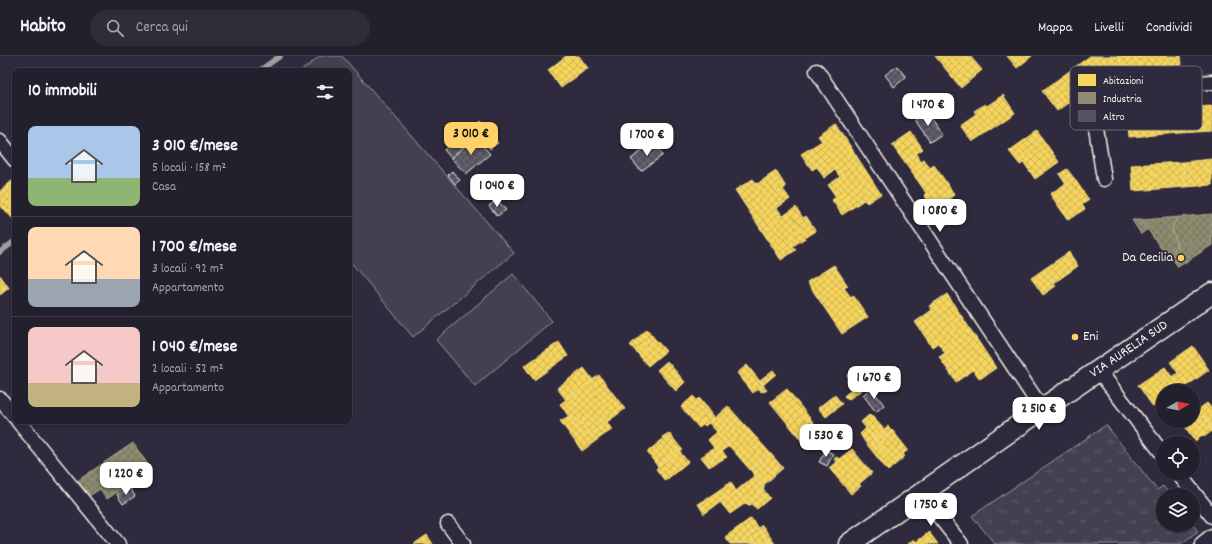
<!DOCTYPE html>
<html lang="it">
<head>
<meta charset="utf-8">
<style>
	:root { --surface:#23202e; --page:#2f2d3a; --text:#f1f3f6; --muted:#a3a3aa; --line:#403e4a; --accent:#ffd166 }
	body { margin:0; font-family:Dekko,sans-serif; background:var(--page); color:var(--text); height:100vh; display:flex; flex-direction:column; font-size:15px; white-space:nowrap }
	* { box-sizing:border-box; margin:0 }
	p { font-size:13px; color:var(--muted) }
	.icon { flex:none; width:22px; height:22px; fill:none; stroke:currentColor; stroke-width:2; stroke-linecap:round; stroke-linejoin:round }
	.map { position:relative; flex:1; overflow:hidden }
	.side { position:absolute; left:12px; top:12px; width:340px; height:356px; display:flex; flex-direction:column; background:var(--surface); border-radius:8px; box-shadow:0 1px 3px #0004,0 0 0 1px var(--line) }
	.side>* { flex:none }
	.needle { width:26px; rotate:80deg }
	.tools { position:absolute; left:1156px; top:328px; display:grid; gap:8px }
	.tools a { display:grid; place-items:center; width:44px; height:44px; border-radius:50%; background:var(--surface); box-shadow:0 1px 3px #0004,0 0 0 1px var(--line); font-size:20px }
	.price { position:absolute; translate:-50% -34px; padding:0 9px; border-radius:8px; background:#fff; color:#222; font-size:13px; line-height:26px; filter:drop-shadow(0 1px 2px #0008) }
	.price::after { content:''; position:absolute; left:50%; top:24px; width:12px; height:9px; margin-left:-6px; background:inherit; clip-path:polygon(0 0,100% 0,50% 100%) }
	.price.current { background:var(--accent); color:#111 }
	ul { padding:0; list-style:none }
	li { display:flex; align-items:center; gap:12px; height:100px; padding:0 16px }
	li+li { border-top:1px solid var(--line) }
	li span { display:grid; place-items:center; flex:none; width:112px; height:80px; border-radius:8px; color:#555 }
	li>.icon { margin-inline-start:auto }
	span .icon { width:48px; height:48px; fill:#fffc; stroke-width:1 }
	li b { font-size:17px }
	h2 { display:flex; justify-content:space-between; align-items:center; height:48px; padding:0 16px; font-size:17px }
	header { display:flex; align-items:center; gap:24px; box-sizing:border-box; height:56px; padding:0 20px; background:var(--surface); border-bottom:1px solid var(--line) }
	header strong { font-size:19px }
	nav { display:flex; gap:22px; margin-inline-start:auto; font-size:14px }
	.search { width:280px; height:36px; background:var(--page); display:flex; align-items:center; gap:10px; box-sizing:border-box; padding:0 14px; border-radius:22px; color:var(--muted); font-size:15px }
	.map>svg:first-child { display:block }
</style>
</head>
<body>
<header>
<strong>Habito</strong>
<div class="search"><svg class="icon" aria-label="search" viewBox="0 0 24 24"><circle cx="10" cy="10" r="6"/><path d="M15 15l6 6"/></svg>Cerca qui</div>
<nav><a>Mappa</a><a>Livelli</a><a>Condividi</a></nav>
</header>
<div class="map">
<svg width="1212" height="488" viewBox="0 0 1212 488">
	<defs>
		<pattern id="grass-tufts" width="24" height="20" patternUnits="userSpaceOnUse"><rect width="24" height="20" fill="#454050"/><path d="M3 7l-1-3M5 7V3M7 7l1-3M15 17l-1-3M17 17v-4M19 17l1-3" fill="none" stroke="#605c69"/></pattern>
		<pattern id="homes-cross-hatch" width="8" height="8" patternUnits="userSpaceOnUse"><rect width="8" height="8" fill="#f6d55c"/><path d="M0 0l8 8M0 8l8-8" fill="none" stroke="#cbb256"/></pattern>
		<pattern id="industry-cross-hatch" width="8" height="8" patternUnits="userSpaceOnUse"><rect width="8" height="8" fill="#8c8c6e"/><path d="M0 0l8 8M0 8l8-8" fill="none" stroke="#757460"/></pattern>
		<pattern id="building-cross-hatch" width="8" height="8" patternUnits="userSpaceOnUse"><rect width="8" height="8" fill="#56525f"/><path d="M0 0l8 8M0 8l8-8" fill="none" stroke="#6f6b76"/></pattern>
	</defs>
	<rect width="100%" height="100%" fill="#2f2a3d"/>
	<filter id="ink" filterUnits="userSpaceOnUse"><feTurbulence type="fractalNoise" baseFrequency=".025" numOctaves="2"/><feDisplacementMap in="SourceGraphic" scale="8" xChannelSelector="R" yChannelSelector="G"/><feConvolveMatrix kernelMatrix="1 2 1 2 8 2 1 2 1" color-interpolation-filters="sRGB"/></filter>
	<g filter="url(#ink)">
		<path fill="url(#grass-tufts)" stroke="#9c989c" d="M1106,369L1157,434L1163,430L1170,439H1163V469H1193L1198,475L1181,488H995L972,460Z"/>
		<g fill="#454050" stroke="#9c989c">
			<path d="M320,0H342L514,197L413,281L349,204V15H301Z"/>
			<path d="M513,218L552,265L475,330L436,284Z"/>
		</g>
		<g fill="url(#homes-cross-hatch)" stroke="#f5dd86">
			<path d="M566,0H579L588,12L561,32L548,14Z"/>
			<path d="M935,0H970L982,14L961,32Z"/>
			<path d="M1007,0H1032L1017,12Z"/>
			<path d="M1090,0H1092L1106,19L1057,55L1042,35Z"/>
			<path d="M1092,0H1120L1121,13L1106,19Z"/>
			<path d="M1120,0H1181L1182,9L1121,13Z"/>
			<path d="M1003,39L1015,57L972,86L960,69L976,58L974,55L985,48L987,50Z"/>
			<path d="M1212,50V75L1181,77L1180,52Z"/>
			<path d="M1180,52L1181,77L1129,81L1127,56Z"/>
			<path d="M480,65L498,87L490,93L473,72Z"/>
			<path d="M836,68L881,138L867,147L864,144L842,159L832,144L836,141L828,129L840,121L835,114L824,122L817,111L812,114L801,98L822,85L818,80Z"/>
			<path d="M1037,75L1059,106L1035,123L1024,107L1020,109L1009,95Z"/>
			<path d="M911,76L923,93L904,106L892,89Z"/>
			<path d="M916,98L921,105L924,103L930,112L927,123L920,128L904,106Z"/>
			<path d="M1212,103V129L1185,131L1183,106Z"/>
			<path d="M1183,106L1185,131L1133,135L1131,109Z"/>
			<path d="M934,109L939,116L927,123L930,112Z"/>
			<path d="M1067,113L1074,122L1065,127L1059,118Z"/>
			<path d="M776,115L786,131L783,133L790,143L777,152L783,160L796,151L803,162L806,160L816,175L793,190L796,194L781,204L735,134L753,123L757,128Z"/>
			<path d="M939,116L952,135L947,139L949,143L934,153L924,139L926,137L920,128Z"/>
			<path d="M1074,122L1089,144L1082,149L1085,153L1068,164L1050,138Z"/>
			<path d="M13,124L15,126V161L13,163L3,152L2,153L0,150V135Z"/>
			<path d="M952,135L954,139L949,143L947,139Z"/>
			<path d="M947,144L958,159L945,169L934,153Z"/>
			<path d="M1069,196L1078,210L1054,227L1044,213Z"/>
			<path d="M834,209L848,230L844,232L851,241L853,239L868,261L842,278L807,226Z"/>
			<path d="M1044,213L1056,230L1043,239L1031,222Z"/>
			<path d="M0,219L9,232L0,239Z"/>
			<path d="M947,238L996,312L980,323L973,314L956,326L939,301L945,297L938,287L932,291L915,266L932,254L929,250Z"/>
			<path d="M647,273L655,283L638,298L630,289Z"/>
			<path d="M655,283L666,295L648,310L638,298Z"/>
			<path d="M559,286L568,300L534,324L524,310Z"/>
			<path d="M1193,290L1209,314L1181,334L1172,321L1178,317L1170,306Z"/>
			<path d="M667,305L685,326L676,335L657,314Z"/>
			<path d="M747,309L763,329L753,337L737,317Z"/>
			<path d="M1165,311L1180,332L1176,335H1163V344L1153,351L1138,329Z"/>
			<path d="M584,312L593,324L566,344L557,332Z"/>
			<path d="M773,314L776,318L763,329L760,324Z"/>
			<path d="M599,319L625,353L603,369L599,363L593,368L588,362L576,371L560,348Z"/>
			<path d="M862,321L868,329L848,344L844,340L851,334L849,331Z"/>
			<path d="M763,329L767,334L764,336L763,335L761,336L759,332Z"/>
			<path d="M787,333L813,366L797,379L770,346Z"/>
			<path d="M835,339L842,348L836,353L829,343Z"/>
			<path d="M693,340L697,344L699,342L707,351L697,360L704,368L699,372L681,351Z"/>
			<path d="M829,343L836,353L826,361L818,352Z"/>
			<path d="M1163,344V355L1158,348Z"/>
			<path d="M1207,347L1212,353V373L1204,360L1201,362L1196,355Z"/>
			<path d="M728,350L736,359L717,376L709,367Z"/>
			<path d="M707,351L715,362L705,370L697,360Z"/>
			<path d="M1196,355L1201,362L1204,360L1207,365L1199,371L1193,362V357Z"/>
			<path d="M870,358L884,373L874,382L861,366Z"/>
			<path d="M736,359L771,398L768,401L766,400L753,411L754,413L751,415L717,376Z"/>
			<path d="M569,360L576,371L582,366L591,378L599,372L604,379L582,395L560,365Z"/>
			<path d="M588,362L593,368L599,363L603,369L591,378L582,366Z"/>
			<path d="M1193,362L1199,371L1198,372L1203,379L1195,385L1181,365H1193Z"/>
			<path d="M1170,365H1181L1174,370Z"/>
			<path d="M1207,365L1212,373V375L1204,381L1198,372Z"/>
			<path d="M607,366L612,374L604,379L599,372Z"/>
			<path d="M813,366L819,373L803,387L797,379Z"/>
			<path d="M888,370L893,375L877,388L873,383Z"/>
			<path d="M866,372L874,382L873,383L895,409L888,415L865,386L860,378Z"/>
			<path d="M893,375L908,394L903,398L905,400L895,409L877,388Z"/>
			<path d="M717,376L729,390L722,395L710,382Z"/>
			<path d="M669,377L681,392L658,411L647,396L663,383L662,381Z"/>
			<path d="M710,382L722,395L705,406L701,401L714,392L708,384Z"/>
			<path d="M681,392L683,394L680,396L688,406L665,425L656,413Z"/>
			<path d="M852,393L872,417L859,428L861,430L851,438L829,412L836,406L834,403L837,401L839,403Z"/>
			<path d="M722,395L727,401L709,411L705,406Z"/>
			<path d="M771,398L783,412L775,419L762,404Z"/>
			<path d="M762,404L775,419L764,429L751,415L754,413L753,411Z"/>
			<path d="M755,419L765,431L746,447L736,435Z"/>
			<path d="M731,426L736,435L704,458L698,448Z"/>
			<path d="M763,433L770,442L757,453L751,448L749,450L746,447Z"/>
			<path d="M736,435L746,447L730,458L720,446Z"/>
			<path d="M751,462L758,472L738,488H730L725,481Z"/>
			<path d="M762,469L775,488H770L758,472Z"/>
			<path d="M758,472L770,488H738Z"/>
			<path d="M929,476L938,488H918L916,486Z"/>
			<path d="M427,479L433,488H414L418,485Z"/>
			<path d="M914,483L918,488H908Z"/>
		</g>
		<g fill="url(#industry-cross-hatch)" stroke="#abaa93">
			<path d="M1212,158V189L1178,211L1170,199L1176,191V186L1172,176L1173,168L1180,161Z"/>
			<path d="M1180,161L1173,168L1172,173L1176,186V191L1173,196L1167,201L1141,164Z"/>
			<path d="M1132,164H1141L1148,173L1141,178Z"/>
			<path d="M133,387L151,413L107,443L100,433L89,440L77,425Z"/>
		</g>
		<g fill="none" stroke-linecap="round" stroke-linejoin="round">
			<g stroke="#a19ea0" stroke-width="5.5">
				<path d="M259,15L280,0"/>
				<path d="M0,196L15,185"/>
			</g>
		</g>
		<g fill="url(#building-cross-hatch)" stroke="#f4f1e8">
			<path d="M897,10L906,21L894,31L885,19Z"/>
			<path d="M927,56L942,78L930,86L915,64Z"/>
			<path d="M468,73L475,81L451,102L444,94Z"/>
			<path d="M475,81L490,98L466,118L451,102Z"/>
			<path d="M653,86L663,99L641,115L631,103Z"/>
			<path d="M452,115L460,124L455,128L448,119Z"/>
			<path d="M497,144L506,154L497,160L489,150Z"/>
			<path d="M853,315L859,323L854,327L847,319Z"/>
			<path d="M871,332L884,349L876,356L863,339Z"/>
			<path d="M826,394L833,398L827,410L819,406Z"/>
			<path d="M129,431L135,440L123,448L117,439Z"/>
		</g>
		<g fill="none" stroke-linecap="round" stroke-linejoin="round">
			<defs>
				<g id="street">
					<path d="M817,15L1042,353"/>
					<path d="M0,85L15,104"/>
					<path d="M1104,123L1095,66L1100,42L1119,32L1212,26"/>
					<path d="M1099,315L1163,398"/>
					<path d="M0,343L15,361"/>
					<path d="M18,365L118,488"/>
					<path d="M1178,417L1212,460"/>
					<path d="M921,437L961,488"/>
					<path d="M448,468L463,488"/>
					<path d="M1202,488L1212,480"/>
				</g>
				<g id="secondary">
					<path id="s1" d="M849,488L1042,353L1212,237"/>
				</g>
			</defs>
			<use href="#street" stroke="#f4f1e8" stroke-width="17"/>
			<use href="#secondary" stroke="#f4f1e8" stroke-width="23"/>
			<use href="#street" stroke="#2f2a3d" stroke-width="14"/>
			<use href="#secondary" stroke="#2f2a3d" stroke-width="20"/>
		</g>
	</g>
	<g fill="#ffd166" stroke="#2f2a3d" stroke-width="1.5">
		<circle cx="1181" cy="202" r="4"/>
		<circle cx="1075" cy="281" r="4"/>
	</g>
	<g text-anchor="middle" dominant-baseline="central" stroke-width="4" stroke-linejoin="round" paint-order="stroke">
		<g font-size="14" fill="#f4f1e8" stroke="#2f2a3d" text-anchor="end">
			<text x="1173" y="202">Da Cecilia</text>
			<text x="1083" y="281" text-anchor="start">Eni</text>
		</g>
		<g font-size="14" fill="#f4f1e8" stroke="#2f2a3d">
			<text stroke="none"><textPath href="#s1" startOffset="341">VIA AURELIA SUD</textPath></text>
		</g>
	</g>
	<rect x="1070" y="10" width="132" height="64" rx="6" fill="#2f2a3d" stroke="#6a6670" stroke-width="1"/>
	<rect x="1078" y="18" width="18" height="12" fill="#f6d55c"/>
	<rect x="1078" y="36" width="18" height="12" fill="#8c8c6e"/>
	<rect x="1078" y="54" width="18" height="12" fill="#56525f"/>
	<g font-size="11" fill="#f4f1e8">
		<text x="1103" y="28">Abitazioni</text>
		<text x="1103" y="46">Industria</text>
		<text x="1103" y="64">Altro</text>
	</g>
</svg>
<div class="tools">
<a><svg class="needle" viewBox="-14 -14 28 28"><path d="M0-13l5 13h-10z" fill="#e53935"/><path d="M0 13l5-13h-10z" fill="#a3a3aa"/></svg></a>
<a><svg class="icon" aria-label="locate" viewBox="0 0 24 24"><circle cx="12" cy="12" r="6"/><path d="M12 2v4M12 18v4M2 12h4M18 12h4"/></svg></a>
<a><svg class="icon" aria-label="layers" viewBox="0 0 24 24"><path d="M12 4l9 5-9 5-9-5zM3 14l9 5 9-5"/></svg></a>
</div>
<b class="price" style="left:928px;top:71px">1 470 €</b>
<b class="price current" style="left:471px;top:100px">3 010 €</b>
<b class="price" style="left:647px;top:101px">1 700 €</b>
<b class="price" style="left:497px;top:152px">1 040 €</b>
<b class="price" style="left:940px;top:177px">1 080 €</b>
<b class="price" style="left:874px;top:344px">1 670 €</b>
<b class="price" style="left:1039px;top:375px">2 510 €</b>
<b class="price" style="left:826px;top:402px">1 530 €</b>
<b class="price" style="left:126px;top:440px">1 220 €</b>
<b class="price" style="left:931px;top:471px">1 750 €</b>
<section class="side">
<h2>10 immobili<svg class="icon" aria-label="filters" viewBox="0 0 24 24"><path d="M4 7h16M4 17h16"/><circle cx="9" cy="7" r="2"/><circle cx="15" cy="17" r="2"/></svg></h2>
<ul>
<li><span style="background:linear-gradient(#a9c7e8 65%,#8fb573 0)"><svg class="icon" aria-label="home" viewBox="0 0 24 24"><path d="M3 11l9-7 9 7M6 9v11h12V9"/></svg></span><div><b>3 010 €/mese</b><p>5 locali · 158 m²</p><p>Casa</p></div></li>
<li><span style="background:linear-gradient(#ffd9b3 65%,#9aa5b1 0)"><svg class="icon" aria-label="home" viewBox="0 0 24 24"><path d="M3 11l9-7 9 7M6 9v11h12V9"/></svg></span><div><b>1 700 €/mese</b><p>3 locali · 92 m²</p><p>Appartamento</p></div></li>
<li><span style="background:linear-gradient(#f6c9c9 70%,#c2b280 0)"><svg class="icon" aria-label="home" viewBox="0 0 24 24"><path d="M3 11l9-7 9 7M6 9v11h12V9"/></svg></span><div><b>1 040 €/mese</b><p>2 locali · 52 m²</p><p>Appartamento</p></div></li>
</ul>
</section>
</div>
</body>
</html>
